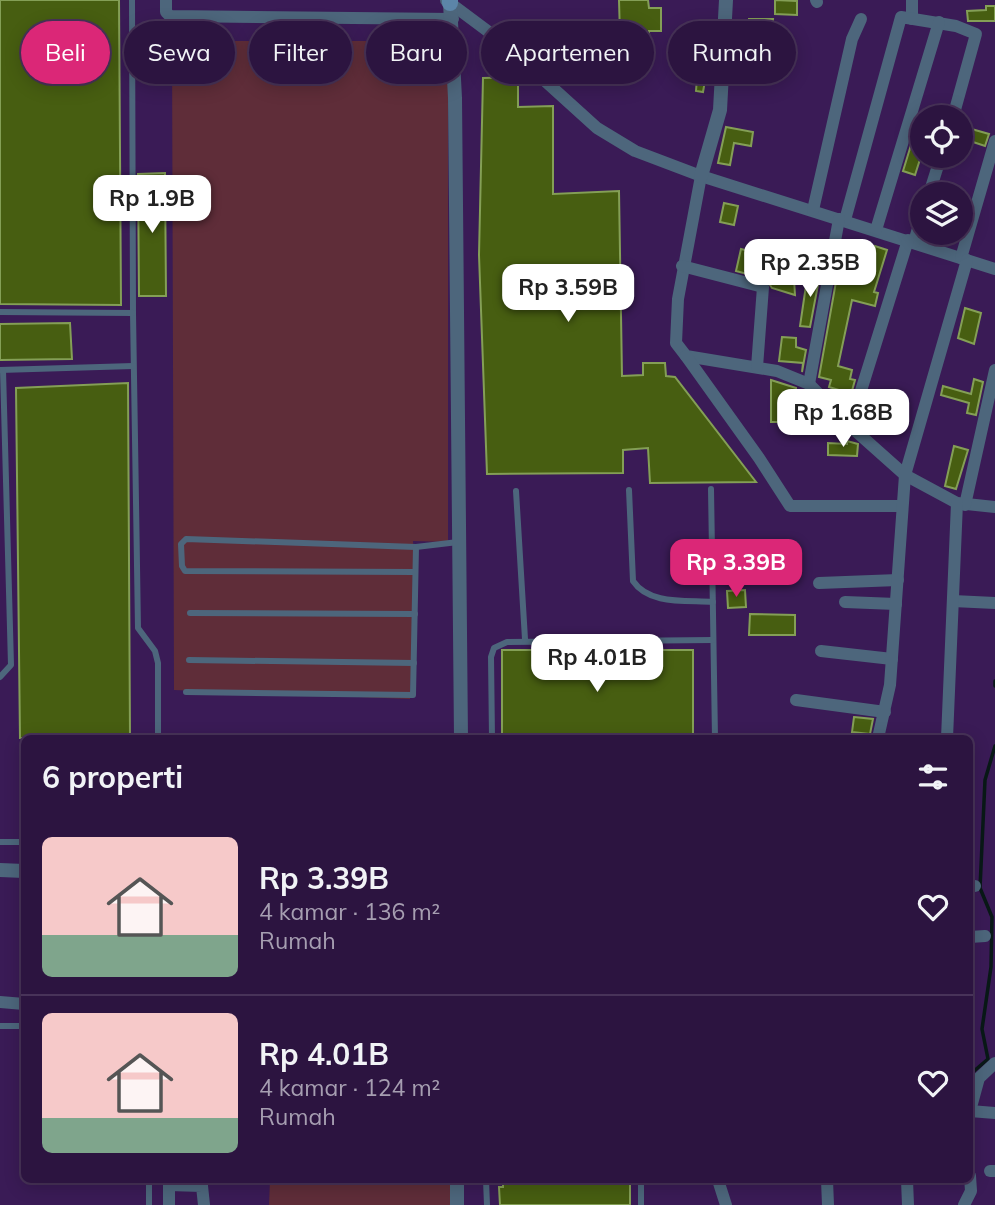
<!DOCTYPE html>
<html lang="id">
<head>
<meta charset="utf-8">
<style>
	:root { --surface:#2c1440; --page:#341d47; --text:#f1f3f6; --muted:#a69eb1; --line:#483359; --accent:#db2777 }
	body { margin:0; font-family:Mulish,sans-serif; background:var(--page); color:var(--text); height:100vh; display:flex; flex-direction:column; font-size:26px; white-space:nowrap }
	* { box-sizing:border-box; margin:0 }
	p { font-size:23px; color:var(--muted) }
	.icon { flex:none; width:38px; height:38px; fill:none; stroke:currentColor; stroke-width:2; stroke-linecap:round; stroke-linejoin:round }
	.map { position:relative; flex:1; overflow:hidden }
	.side { position:absolute; left:21px; top:735px; width:952px; height:448px; display:flex; flex-direction:column; background:var(--surface); border-radius:10px; box-shadow:0 4px 18px #0003,0 0 0 2px var(--line) }
	.side>* { flex:none }
	.top-card { position:absolute; left:21px; top:21px; width:954px; height:63px; display:flex; gap:14px }
	.tools { position:absolute; left:910px; top:105px; display:grid; gap:14px }
	.tools a { display:grid; place-items:center; width:63px; height:63px; border-radius:50%; background:var(--surface); box-shadow:0 4px 18px #0003,0 0 0 2px var(--line); font-size:35px }
	.price { position:absolute; translate:-50% -60px; padding:0 16px; border-radius:14px; background:#fff; color:#222; font-size:23px; line-height:46px; filter:drop-shadow(0 2px 4px #0008) }
	.price::after { content:''; position:absolute; left:50%; top:42px; width:21px; height:16px; margin-left:-10px; background:inherit; clip-path:polygon(0 0,100% 0,50% 100%) }
	.price.on { background:var(--accent); color:#fff }
	ul { padding:0; list-style:none }
	li { display:flex; align-items:center; gap:21px; height:175px; padding:0 21px }
	li+li { border-top:2px solid var(--line) }
	li span { display:grid; place-items:center; flex:none; width:196px; height:140px; border-radius:10px; color:#555 }
	li>.icon { margin-inline-start:auto }
	span .icon { width:84px; height:84px; fill:#fffc; stroke-width:1 }
	li b { font-size:30px }
	h2 { display:flex; justify-content:space-between; align-items:center; height:84px; padding:0 21px; font-size:30px }
	.chip { padding:0 24px; border-radius:32px; background:var(--surface); box-shadow:0 4px 18px #0003,0 0 0 2px var(--line); font-size:24px; line-height:63px }
	.chip.on { background:var(--accent); color:#fff }
	.map>svg:first-child { display:block }
</style>
</head>
<body>
<div class="map">
<svg width="995" height="1205" viewBox="0 0 995 1205">
	<rect width="100%" height="100%" fill="#3a1b56"/>
	<g fill="#5f2d39">
		<path d="M172,41H448V542L413,541L415,572L410,699L174,690Z"/>
		<path d="M270,1180H452L451,1205H269Z"/>
	</g>
	<g fill="none" stroke-linecap="round" stroke-linejoin="round">
		<g stroke="#091917" stroke-width="3.5">
			<path d="M995,681V686"/>
			<path d="M970,1079L974,1071L988,1059L982,1029L991,967L992,917L980,888L985,780L995,746"/>
		</g>
	</g>
	<g fill="#475e11" stroke="#849f56" stroke-width="2">
		<path d="M0,0H119L121,305L0,304Z"/>
		<path d="M619,0H648L649,8H661V31H649L650,69L621,70Z"/>
		<path d="M775,0L797,1V15L775,14Z"/>
		<path d="M986,6H995V21H968L967,11L986,10Z"/>
		<path d="M749,19H773L768,51L754,50L756,32L748,31Z"/>
		<path d="M698,46L711,47L703,92L696,91L697,78L687,77V69L697,70Z"/>
		<path d="M518,77V107L553,106V194L619,191L622,376L643,375V363H665L666,376L675,377L756,482L650,483L648,448L623,450V473L487,474L479,255L483,78Z"/>
		<path d="M919,119L922,120V153L915,175L903,171Z"/>
		<path d="M961,126L989,134L985,146L961,138Z"/>
		<path d="M726,127L753,132L751,146L734,143L730,165L718,163Z"/>
		<path d="M165,173L166,296H139L138,174Z"/>
		<path d="M724,203L738,206L734,225L720,222Z"/>
		<path d="M850,244L874,250L875,246L887,250L874,292L878,293L875,306L852,300L838,366L852,370L850,379L855,380L850,398L849,393L829,387L831,380L819,377L837,276L840,268L843,269Z"/>
		<path d="M741,249L793,262L795,295L772,288L766,279L736,271Z"/>
		<path d="M808,272L820,274L810,327L800,326Z"/>
		<path d="M965,308L981,313L974,344L958,338Z"/>
		<path d="M70,323L72,359L0,360V324Z"/>
		<path d="M782,337L796,338V347L806,350L802,372L803,363L779,361Z"/>
		<path d="M974,379L983,382L976,415L967,413L969,403L941,395L943,386L971,394Z"/>
		<path d="M771,380L796,388L795,398L782,396L780,422H771Z"/>
		<path d="M128,383L130,738H20L16,388Z"/>
		<path d="M847,441L858,444L857,456L828,455V443L847,444Z"/>
		<path d="M954,446L968,450L956,489L945,486Z"/>
		<path d="M745,590L746,607L728,608L727,591Z"/>
		<path d="M750,614L795,615V635H749Z"/>
		<rect x="502" y="650" width="191" height="88"/>
		<path d="M854,717L873,719L870,734L852,732Z"/>
		<path d="M503,1180H630V1205H500L499,1187H503Z"/>
	</g>
	<g fill="none" stroke-linecap="round" stroke-linejoin="round">
		<g stroke="#4d667c" stroke-width="6">
			<path d="M132,0L133,313L138,628L155,651L158,663V738"/>
			<path d="M0,312L133,313"/>
			<path d="M0,370L133,366"/>
			<path d="M711,489L715,738"/>
			<path d="M629,490L633,581C649,605 686,600 713,602"/>
			<path d="M516,491L525,639"/>
			<path d="M415,572L185,571L182,566L181,544L186,539L416,547L458,542"/>
			<path d="M190,613L415,614"/>
			<path d="M189,660L414,663"/>
			<path d="M0,677L11,665L3,370"/>
			<path d="M186,692L413,695L416,547"/>
			<path d="M492,738L491,657L494,648L507,642L713,640"/>
			<path d="M0,842H24"/>
			<path d="M0,1026H24"/>
			<path d="M486,1180L487,1205"/>
			<path d="M149,1205V1180"/>
			<path d="M641,1205V1180"/>
		</g>
		<g stroke="#4d667c" stroke-width="12">
			<path d="M166,0V12L170,16L453,19"/>
			<path d="M816,0L817,2"/>
			<path d="M912,0V19"/>
			<path d="M450,3L501,41L597,128L635,151L701,176L995,269"/>
			<path d="M701,176L678,299L676,343L686,356L777,371L809,384L850,426L905,475L957,503L995,507"/>
			<path d="M929,194L941,156"/>
			<path d="M813,210L852,39L861,19"/>
			<path d="M845,220L901,17L956,26L976,34L953,117"/>
			<path d="M876,230L939,22"/>
			<path d="M914,242L922,215"/>
			<path d="M961,258L995,141"/>
			<path d="M682,266L763,287L757,367"/>
			<path d="M686,356L759,458L790,506H902"/>
			<path d="M809,384L839,219"/>
			<path d="M850,426L908,240"/>
			<path d="M965,505L995,370"/>
			<path d="M819,583L898,580"/>
			<path d="M953,601L995,603"/>
			<path d="M845,602L896,604"/>
			<path d="M821,651L892,659"/>
			<path d="M796,700L885,712"/>
			<path d="M878,738L890,685L905,475L967,260"/>
			<path d="M947,738L957,503"/>
			<path d="M970,886H975"/>
			<path d="M970,937L985,936"/>
			<path d="M0,1002L24,1004"/>
			<path d="M970,1111L979,1078L995,1063"/>
			<path d="M970,1111L995,1113"/>
			<path d="M990,1171H995"/>
			<path d="M718,1180L726,1205"/>
			<path d="M827,1180L828,1205"/>
			<path d="M907,1180L908,1205"/>
			<path d="M169,1185L202,1186L204,1205"/>
			<path d="M169,1205V1180"/>
			<path d="M964,1205L971,1191L970,1176"/>
		</g>
		<g stroke="#4d667c" stroke-width="14">
			<path d="M447,0L450,3L455,98L461,738"/>
			<path d="M701,176L720,110L726,0"/>
			<path d="M0,870L24,871"/>
			<path d="M457,1180V1205"/>
		</g>
		<path stroke="#5c85a8" stroke-width="16" d="M450,0V3"/>
	</g>
</svg>
<div class="tools">
<a><svg class="icon" aria-label="locate" viewBox="0 0 24 24"><circle cx="12" cy="12" r="6"/><path d="M12 2v4M12 18v4M2 12h4M18 12h4"/></svg></a>
<a><svg class="icon" aria-label="layers" viewBox="0 0 24 24"><path d="M12 4l9 5-9 5-9-5zM3 14l9 5 9-5"/></svg></a>
</div>
<b class="price" style="left:152px;top:235px">Rp 1.9B</b>
<b class="price" style="left:810px;top:299px">Rp 2.35B</b>
<b class="price" style="left:568px;top:324px">Rp 3.59B</b>
<b class="price" style="left:843px;top:449px">Rp 1.68B</b>
<b class="price on" style="left:736px;top:599px">Rp 3.39B</b>
<b class="price" style="left:597px;top:694px">Rp 4.01B</b>
<div class="top-card">
<a class="chip on">Beli</a>
<a class="chip">Sewa</a>
<a class="chip">Filter</a>
<a class="chip">Baru</a>
<a class="chip">Apartemen</a>
<a class="chip">Rumah</a>
</div>
<section class="side">
<h2>6 properti<svg class="icon" aria-label="filters" viewBox="0 0 24 24"><path d="M4 7h16M4 17h16"/><circle cx="9" cy="7" r="2"/><circle cx="15" cy="17" r="2"/></svg></h2>
<ul>
<li><span style="background:linear-gradient(#f6c9c9 70%,#7fa58c 0)"><svg class="icon" aria-label="home" viewBox="0 0 24 24"><path d="M3 11l9-7 9 7M6 9v11h12V9"/></svg></span><div><b>Rp 3.39B</b><p>4 kamar · 136 m²</p><p>Rumah</p></div><svg class="icon" aria-label="heart" viewBox="0 0 24 24"><path d="M12 20l-8-8c-3-5 5-10 8-4 3-6 11-1 8 4z"/></svg></li>
<li><span style="background:linear-gradient(#f6c9c9 75%,#7fa58c 0)"><svg class="icon" aria-label="home" viewBox="0 0 24 24"><path d="M3 11l9-7 9 7M6 9v11h12V9"/></svg></span><div><b>Rp 4.01B</b><p>4 kamar · 124 m²</p><p>Rumah</p></div><svg class="icon" aria-label="heart" viewBox="0 0 24 24"><path d="M12 20l-8-8c-3-5 5-10 8-4 3-6 11-1 8 4z"/></svg></li>
</ul>
</section>
</div>
</body>
</html>
